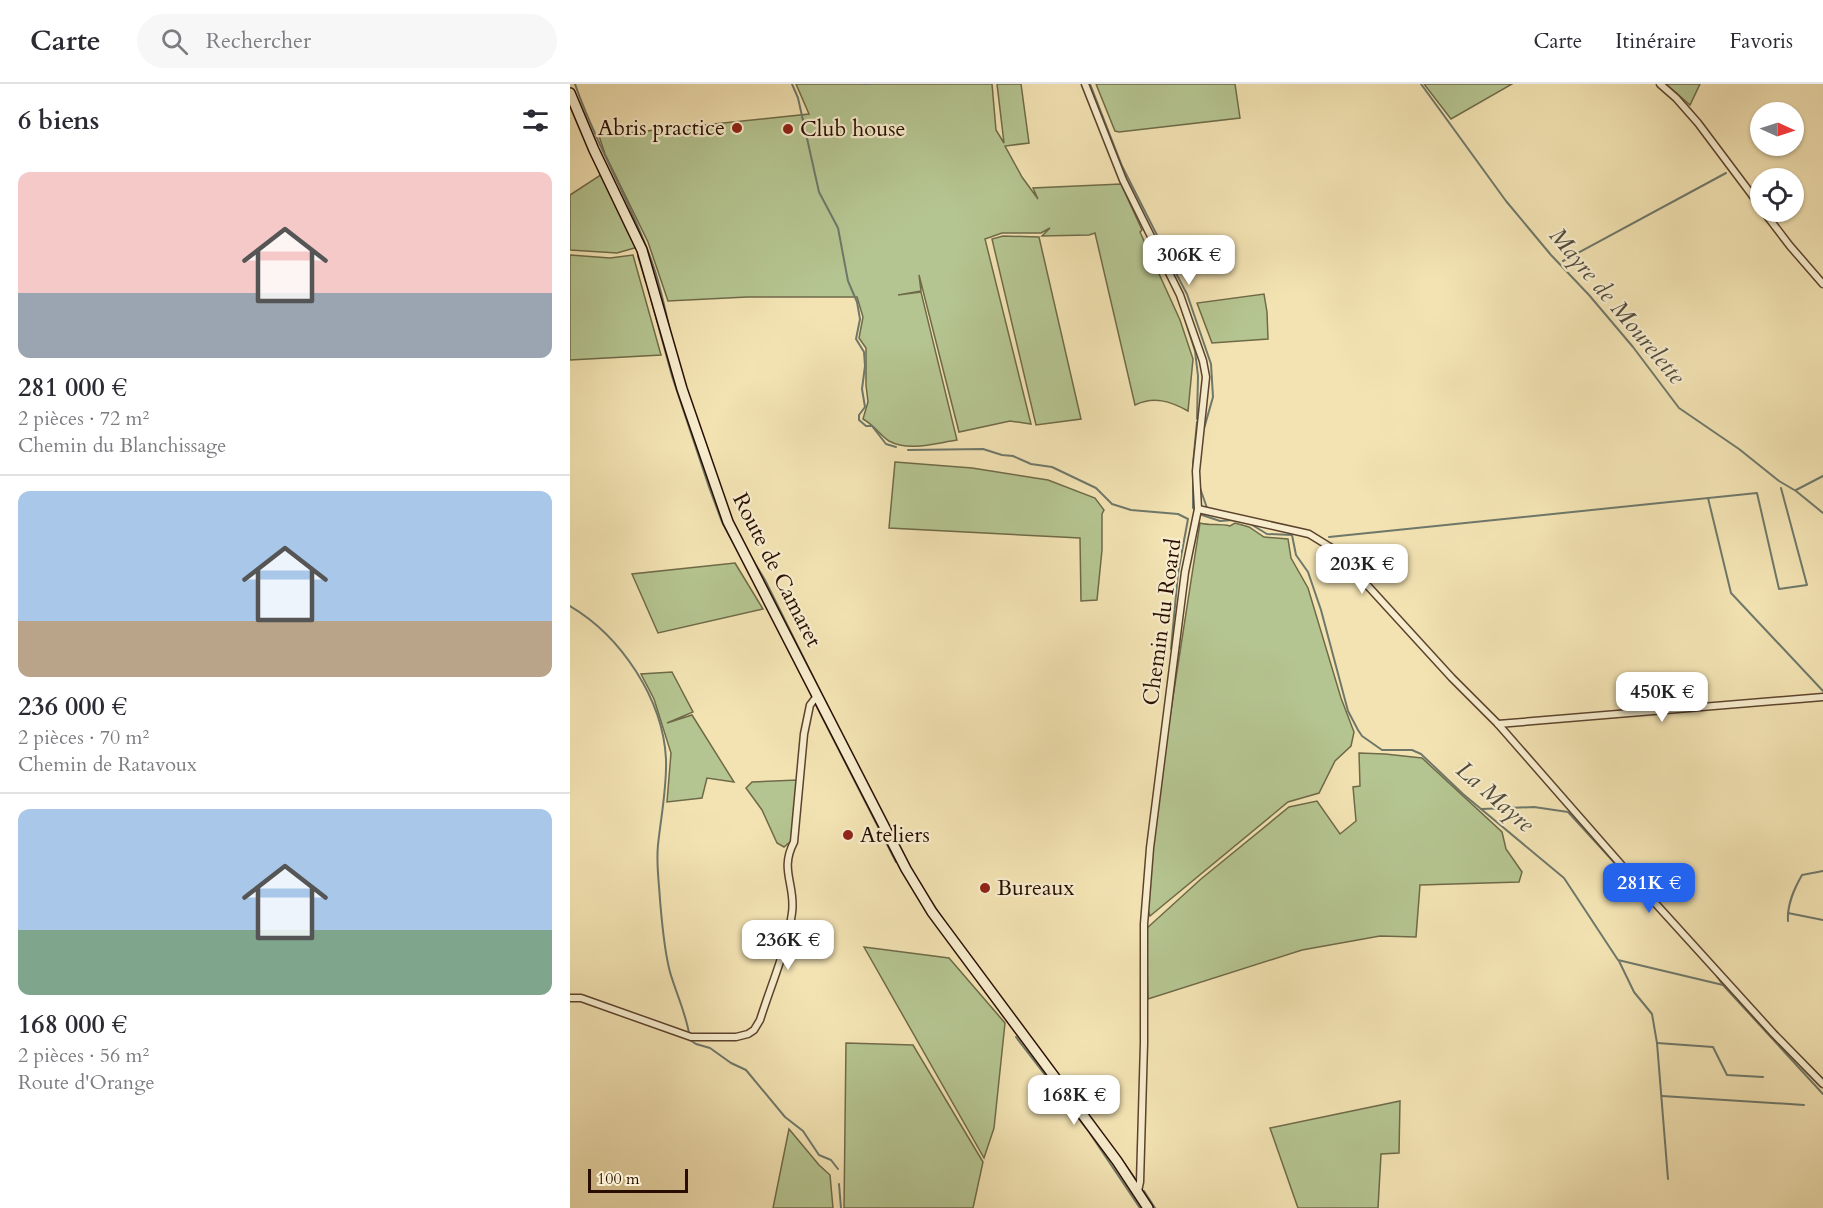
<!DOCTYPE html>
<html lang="fr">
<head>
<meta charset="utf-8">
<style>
	:root { --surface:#fff; --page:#f7f7f7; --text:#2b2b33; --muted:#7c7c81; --line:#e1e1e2; --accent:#2563eb }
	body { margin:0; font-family:Cardo,serif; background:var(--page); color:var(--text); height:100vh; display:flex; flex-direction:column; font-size:22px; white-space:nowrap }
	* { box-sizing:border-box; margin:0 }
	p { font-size:20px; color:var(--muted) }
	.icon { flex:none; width:33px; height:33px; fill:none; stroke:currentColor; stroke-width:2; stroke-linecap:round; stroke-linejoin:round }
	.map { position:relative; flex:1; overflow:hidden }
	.side { display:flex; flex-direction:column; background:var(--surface); width:570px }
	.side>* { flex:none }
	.needle { width:39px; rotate:93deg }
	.controls { position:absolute; left:1180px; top:18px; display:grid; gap:12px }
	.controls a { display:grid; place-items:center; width:54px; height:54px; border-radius:50%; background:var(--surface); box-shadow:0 2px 4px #0004; font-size:30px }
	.scale { position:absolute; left:18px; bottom:15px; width:100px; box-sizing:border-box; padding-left:6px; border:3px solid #290e00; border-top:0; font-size:16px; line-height:21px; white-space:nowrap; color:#290e00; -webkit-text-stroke:4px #f7edce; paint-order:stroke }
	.price { position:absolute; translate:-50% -51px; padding:0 14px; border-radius:12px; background:#fff; color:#222; font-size:20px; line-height:39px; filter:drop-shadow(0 2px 3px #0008) }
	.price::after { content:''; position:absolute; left:50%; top:36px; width:18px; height:14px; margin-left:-9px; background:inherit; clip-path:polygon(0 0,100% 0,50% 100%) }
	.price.current { background:var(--accent); color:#fff }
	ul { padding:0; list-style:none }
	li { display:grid; align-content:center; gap:12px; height:318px; padding:0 18px }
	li+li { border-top:2px solid var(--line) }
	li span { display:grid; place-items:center; height:186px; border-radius:12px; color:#555 }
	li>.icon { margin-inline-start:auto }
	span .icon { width:108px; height:108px; fill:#fffc; stroke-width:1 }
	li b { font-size:26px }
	h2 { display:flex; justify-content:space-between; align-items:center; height:72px; padding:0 18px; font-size:26px }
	header { display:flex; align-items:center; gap:36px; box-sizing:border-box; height:84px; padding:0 30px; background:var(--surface); border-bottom:2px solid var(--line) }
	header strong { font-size:28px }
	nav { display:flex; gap:33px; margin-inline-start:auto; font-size:21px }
	.search { width:420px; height:54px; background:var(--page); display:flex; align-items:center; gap:15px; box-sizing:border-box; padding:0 21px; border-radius:33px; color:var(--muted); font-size:22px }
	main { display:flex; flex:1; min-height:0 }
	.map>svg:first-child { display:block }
</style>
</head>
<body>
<header>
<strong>Carte</strong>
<div class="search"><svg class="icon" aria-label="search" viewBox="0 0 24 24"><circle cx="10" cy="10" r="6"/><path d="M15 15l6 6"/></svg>Rechercher</div>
<nav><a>Carte</a><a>Itinéraire</a><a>Favoris</a></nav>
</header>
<main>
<section class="side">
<h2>6 biens<svg class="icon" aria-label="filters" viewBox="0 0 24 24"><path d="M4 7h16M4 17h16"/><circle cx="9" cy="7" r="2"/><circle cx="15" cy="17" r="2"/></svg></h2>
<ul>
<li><span style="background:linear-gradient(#f6c9c9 65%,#9aa5b1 0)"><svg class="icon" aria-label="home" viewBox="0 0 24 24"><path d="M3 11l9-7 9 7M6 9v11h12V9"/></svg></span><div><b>281 000 €</b><p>2 pièces · 72 m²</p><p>Chemin du Blanchissage</p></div></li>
<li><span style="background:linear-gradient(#a9c7e8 70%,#b9a48a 0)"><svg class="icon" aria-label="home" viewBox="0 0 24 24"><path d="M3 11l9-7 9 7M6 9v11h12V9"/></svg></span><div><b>236 000 €</b><p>2 pièces · 70 m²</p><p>Chemin de Ratavoux</p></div></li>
<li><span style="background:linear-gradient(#a9c7e8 65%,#7fa58c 0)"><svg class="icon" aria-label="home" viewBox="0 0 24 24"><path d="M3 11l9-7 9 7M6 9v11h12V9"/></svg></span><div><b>168 000 €</b><p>2 pièces · 56 m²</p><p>Route d'Orange</p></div></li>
</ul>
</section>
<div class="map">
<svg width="1253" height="1124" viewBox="0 0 1253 1124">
	<rect width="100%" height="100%" fill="#f3e3b3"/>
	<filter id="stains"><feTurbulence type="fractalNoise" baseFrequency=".00333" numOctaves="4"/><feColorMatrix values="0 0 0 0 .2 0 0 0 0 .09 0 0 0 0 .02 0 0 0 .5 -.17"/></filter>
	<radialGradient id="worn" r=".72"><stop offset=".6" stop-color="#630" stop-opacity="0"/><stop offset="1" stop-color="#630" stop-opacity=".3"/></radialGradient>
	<g fill="#b5c591" stroke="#6f6a48" stroke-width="1.5">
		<path d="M226,0H422L426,46L434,59L427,0H451L459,59L435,62L452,93L468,115L463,104L551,100L572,146L570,148L610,236L623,275L618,327C600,317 584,312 565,321L525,149L519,151L472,152L480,144L471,149H432L415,155L461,340L440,337L389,348L349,191L351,207L328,211L351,208L387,356C366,359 339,368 319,357C311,352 304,341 293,335L298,318L296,301V264L289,254L293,233L287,213H177L98,217L78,158L35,70L29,52L239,30Z"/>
		<path d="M526,0H665L670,34L549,48L545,47Z"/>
		<path d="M854,0H942L881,35Z"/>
		<path d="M1096,0H1130L1120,21Z"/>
		<path d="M32,90L68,163L47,169L0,166V111Z"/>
		<path d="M433,152L469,153L511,335L466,341L422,155Z"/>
		<path d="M0,171L40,174L63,171L91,271L0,276Z"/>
		<path d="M694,210L697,228L698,255L642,259L627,219Z"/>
		<path d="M325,378L402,384L478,396L525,414L534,426L532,430V466L527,516L511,517L510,454L319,444Z"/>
		<path d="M630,439C641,442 649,439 660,442L665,439L679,443L694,453L718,455L721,474L738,504L771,614L784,648L781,662L765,677L749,709L718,718L580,832L577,823L588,710Z"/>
		<path d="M165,479L193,525L88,549L62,490Z"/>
		<path d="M102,588L123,628L97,639L122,631L164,698L137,694L132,714L97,718L101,669L84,615L71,590Z"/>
		<path d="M789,669L815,670L852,674L932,748L936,765L952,788L949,798L850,801L846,853L810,852L732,866L578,915L576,845L631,795L719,723L747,717L770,750L786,737L783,703L790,702Z"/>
		<path d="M227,696L221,757L214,763L207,759L192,726L176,704L182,698Z"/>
		<path d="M294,863L379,874L435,939L424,1044L414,1074Z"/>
		<path d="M276,959L343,961L413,1078L403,1124H274Z"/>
		<path d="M830,1017L829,1069L811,1070L808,1124H728L700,1044Z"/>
		<path d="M219,1045L249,1081L260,1091L263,1124H203Z"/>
	</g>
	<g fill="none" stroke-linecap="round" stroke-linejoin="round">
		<g stroke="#6e786a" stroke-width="2">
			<path d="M5,0C26,62 62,119 83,181C91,204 96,228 101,252"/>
			<path d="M222,0L228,14L249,108L268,144L278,197L287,218L290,235L286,255L294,268L295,282L292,305L295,323L289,331V336L296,342H302L316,360L326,363"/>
			<path d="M293,0H299"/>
			<path d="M520,0L552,82L597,171"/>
			<path d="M851,0L936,117L981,171L1019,211L1063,263L1109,324L1169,365L1209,397L1226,407L1253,429"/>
			<path d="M68,172L76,198"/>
			<path d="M993,177L1156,89"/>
			<path d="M600,178L617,210L641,280L643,313L633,348"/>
			<path d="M81,215L102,292L139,403L152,438L179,488"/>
			<path d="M612,226L625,267L628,292L627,335"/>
			<path d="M338,366L413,365L432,371L443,372L461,380L482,383L526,404L542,420L561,426L608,430L618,435L608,489L601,565"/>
			<path d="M630,404L637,424"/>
			<path d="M1226,406L1253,392"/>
			<path d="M1138,414L1161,509L1253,607"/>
			<path d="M623,424V380L627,338"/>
			<path d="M629,430L650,437L663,436L679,439L697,450L722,451L726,471L738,488L751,526L778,627L788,646L792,652L812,666H842L851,670L893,710L994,794L1048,876L1153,901L1253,1010"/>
			<path d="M759,453L1187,409L1209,505L1237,501L1211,404"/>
			<path d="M180,471L195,496L261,629"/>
			<path d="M0,522C51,552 93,615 96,675C97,704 91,732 88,761C86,779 89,798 90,816C92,839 94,866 100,888C106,909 115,927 119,949"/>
			<path d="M246,621L326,778"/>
			<path d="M912,725L964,723L998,728L1074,811"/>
			<path d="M358,813L382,848"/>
			<path d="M1218,829L1253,836"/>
			<path d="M1218,837C1217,820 1224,805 1232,791L1253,787"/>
			<path d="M1116,857L1142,886"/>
			<path d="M1049,877L1064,908L1082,930L1087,959L1098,1095"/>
			<path d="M1146,891L1153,901"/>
			<path d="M446,953L519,1048L570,1124"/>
			<path d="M120,956L126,960L140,964L161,979L176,986L215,1033L233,1047L249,1071L261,1076L268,1085"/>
			<path d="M1087,959L1143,963L1157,991L1193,993"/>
			<path d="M1092,1012L1234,1021"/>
			<path d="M554,1079L566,1096"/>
			<path d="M269,1100L271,1124"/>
			<path d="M574,1107L585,1124"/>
		</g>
		<defs>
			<g id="street">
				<path d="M515,0L553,96L610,211L633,277L636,293L626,387L628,425L615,488L580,764L574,840V959L570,1098L568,1107"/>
				<path d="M1090,0L1106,14L1128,39L1191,123"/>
				<path d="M1194,128L1220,162L1253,200"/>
				<path d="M628,425L739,450L765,466L882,594L928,640L1076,809L1204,950L1253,1000"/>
				<path d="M928,640L1253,613"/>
				<path d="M0,914H11L121,953H166L178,950L184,946L190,936C201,901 217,865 222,829C226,801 209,786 224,758L234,650L240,621L247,612"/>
			</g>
			<path id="secondary" d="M0,9L24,66L72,166L112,305L158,438L336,785L362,828L547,1077L578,1124"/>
		</defs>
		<use href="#street" stroke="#5c432d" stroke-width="9"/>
		<use href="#secondary" stroke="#290e00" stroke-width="12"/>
		<use href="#street" stroke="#f7edce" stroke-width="6"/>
		<use href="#secondary" stroke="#f7edce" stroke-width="9"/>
	</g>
	<g fill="#8f2418" stroke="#f7edce" stroke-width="2">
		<circle cx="167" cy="44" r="6"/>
		<circle cx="218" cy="45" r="6"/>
		<circle cx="278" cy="751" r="6"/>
		<circle cx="415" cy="804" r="6"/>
	</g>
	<g text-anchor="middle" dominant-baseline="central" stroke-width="4.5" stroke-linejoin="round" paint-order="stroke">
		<g font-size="22" fill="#290e00" stroke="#f7edce" text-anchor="start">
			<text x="155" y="44" text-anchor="end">Abris practice</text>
			<text x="230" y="45">Club house</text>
			<text x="290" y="751">Ateliers</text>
			<text x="427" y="804">Bureaux</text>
		</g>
		<g font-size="22" fill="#290e00" stroke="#f7edce">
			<text transform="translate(207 486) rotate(63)">Route de Camaret</text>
			<text transform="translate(592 538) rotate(-82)">Chemin du Roard</text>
		</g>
		<g font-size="24" font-style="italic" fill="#514c3e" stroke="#f7edce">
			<text transform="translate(1047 222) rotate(50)">Mayre de Mourelette</text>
			<text transform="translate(925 713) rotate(41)">La Mayre</text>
		</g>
	</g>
	<rect width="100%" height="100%" filter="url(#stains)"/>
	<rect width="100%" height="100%" fill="url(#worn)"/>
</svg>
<div class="controls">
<a><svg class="needle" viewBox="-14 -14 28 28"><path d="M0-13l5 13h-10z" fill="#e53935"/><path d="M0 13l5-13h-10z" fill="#7c7c81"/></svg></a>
<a><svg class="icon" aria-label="locate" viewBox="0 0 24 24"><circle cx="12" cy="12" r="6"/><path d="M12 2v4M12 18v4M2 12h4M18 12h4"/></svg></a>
</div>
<div class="scale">100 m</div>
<b class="price" style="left:619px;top:202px">306K €</b>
<b class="price" style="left:792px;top:511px">203K €</b>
<b class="price" style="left:1092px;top:639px">450K €</b>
<b class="price current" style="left:1079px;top:830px">281K €</b>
<b class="price" style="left:218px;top:887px">236K €</b>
<b class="price" style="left:504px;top:1042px">168K €</b>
</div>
</main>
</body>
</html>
